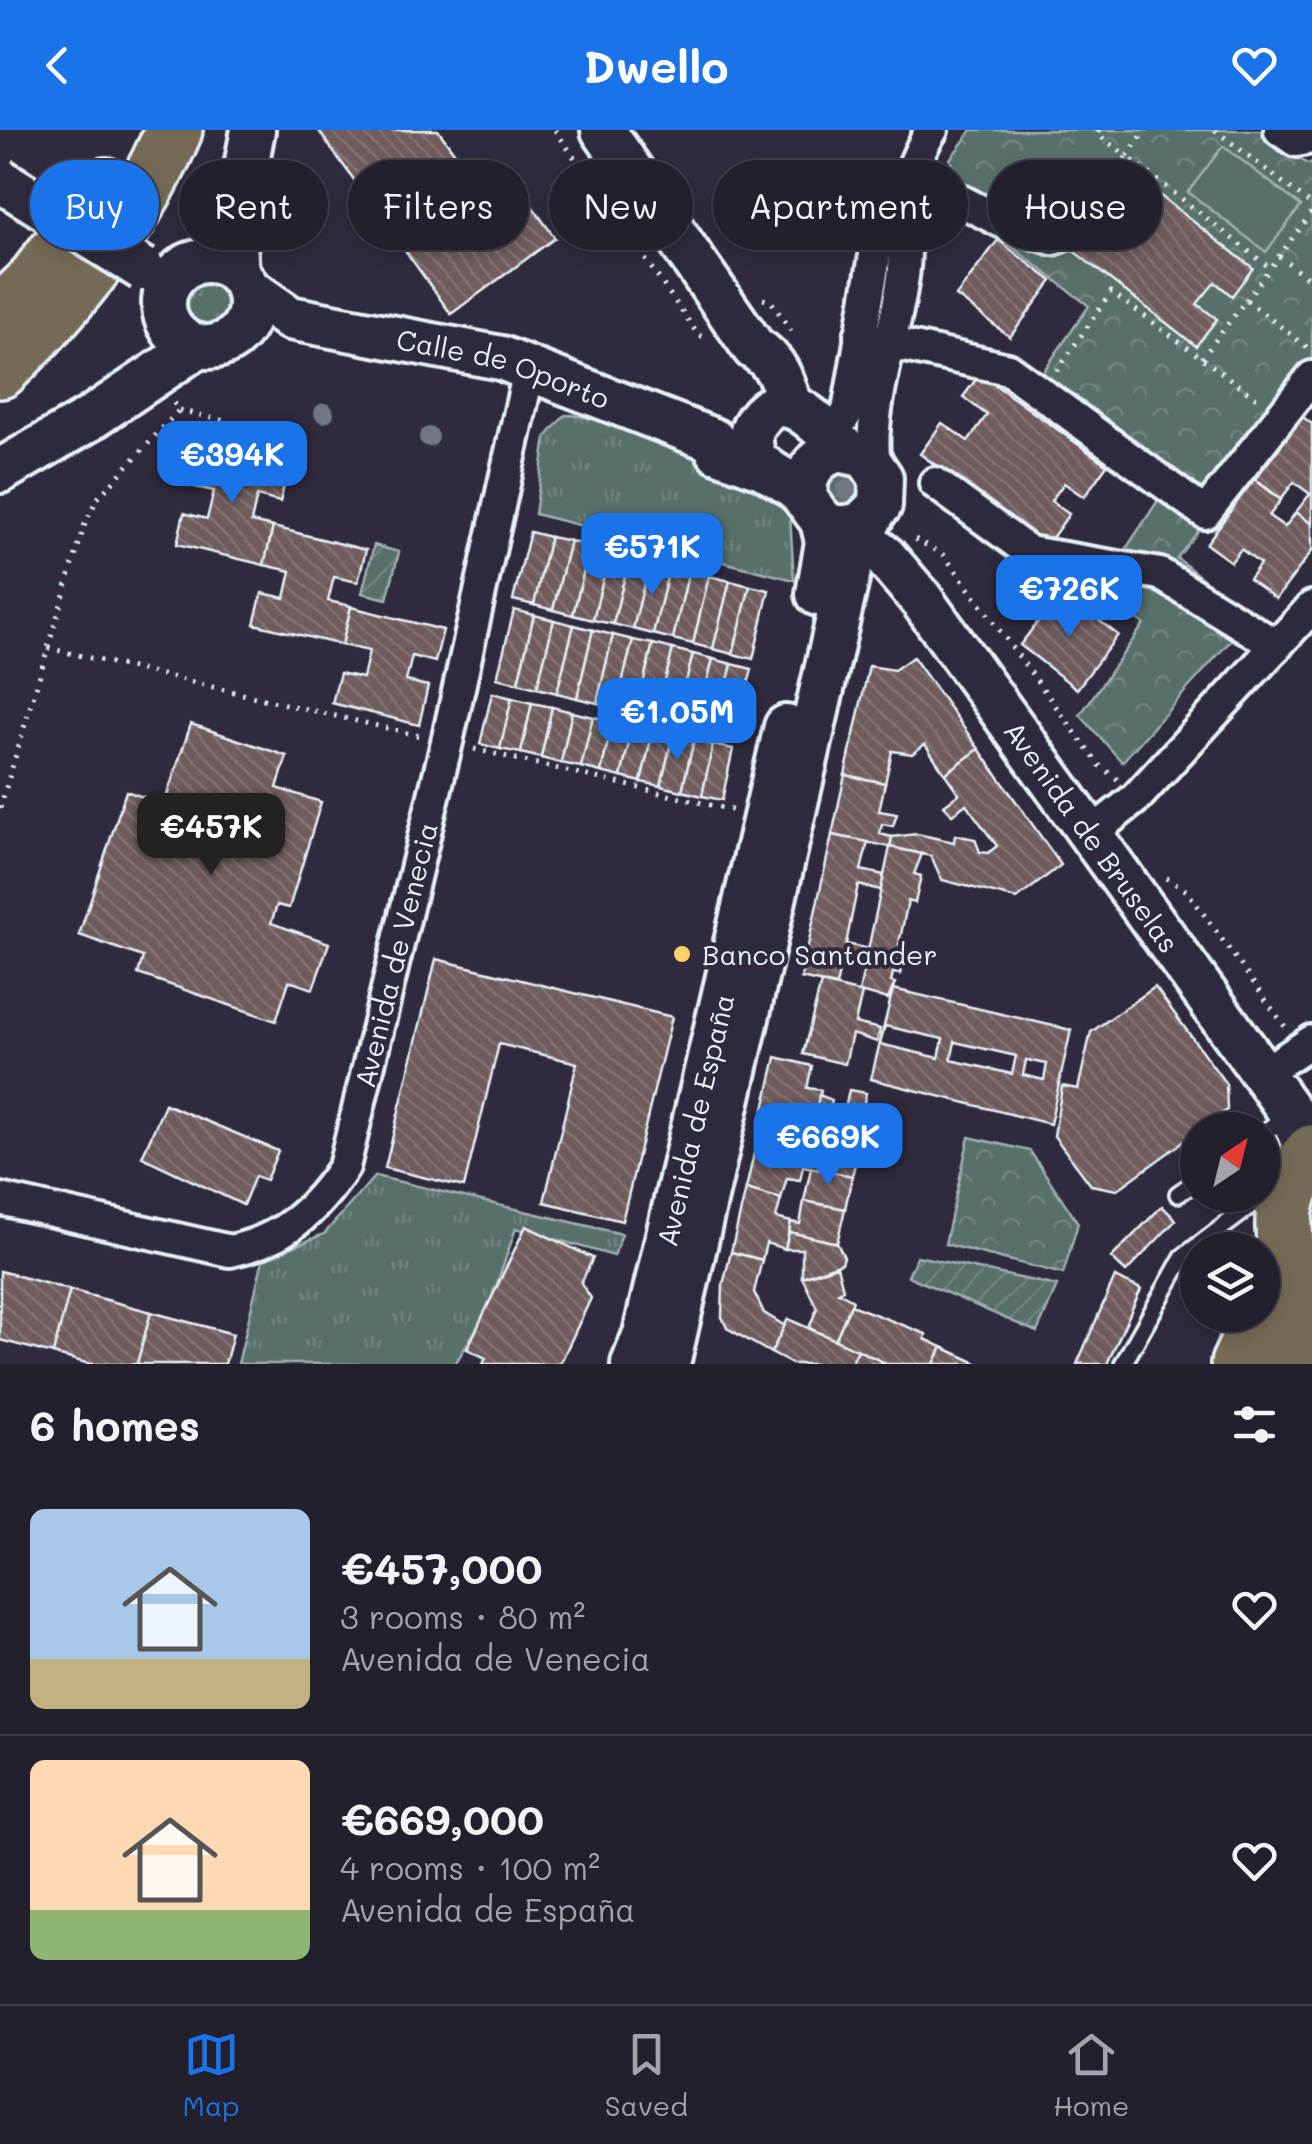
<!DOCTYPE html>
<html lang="en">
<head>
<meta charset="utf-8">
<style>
	:root { --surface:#23202e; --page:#2f2d3a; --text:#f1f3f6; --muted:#a3a3aa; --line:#403e4a; --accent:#1a73e8 }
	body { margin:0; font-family:Mali,sans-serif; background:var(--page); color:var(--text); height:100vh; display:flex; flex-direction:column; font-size:38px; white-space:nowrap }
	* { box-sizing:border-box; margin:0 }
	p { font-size:32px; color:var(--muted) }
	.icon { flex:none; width:55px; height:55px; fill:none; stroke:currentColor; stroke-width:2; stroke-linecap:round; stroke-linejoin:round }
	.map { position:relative; height:1234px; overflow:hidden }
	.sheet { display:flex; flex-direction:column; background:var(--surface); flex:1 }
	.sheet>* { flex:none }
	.hud { position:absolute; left:30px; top:30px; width:1252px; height:90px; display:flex; gap:20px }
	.needle { width:65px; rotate:35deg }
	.fabs { position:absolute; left:1180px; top:982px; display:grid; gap:20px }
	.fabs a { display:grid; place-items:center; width:100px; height:100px; border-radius:50%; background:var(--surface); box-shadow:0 5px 15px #0003,0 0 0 2px var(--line); font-size:50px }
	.price { position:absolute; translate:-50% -85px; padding:0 22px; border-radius:20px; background:var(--accent); color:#fff; font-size:32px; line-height:65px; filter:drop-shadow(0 2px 5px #0008) }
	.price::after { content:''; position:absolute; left:50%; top:60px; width:30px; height:22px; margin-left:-15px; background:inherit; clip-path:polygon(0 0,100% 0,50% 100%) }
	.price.current { background:#222; color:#fff }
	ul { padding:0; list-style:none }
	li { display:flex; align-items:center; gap:30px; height:250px; padding:0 30px }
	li+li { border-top:2px solid var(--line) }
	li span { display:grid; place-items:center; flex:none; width:280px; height:200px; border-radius:15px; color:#555 }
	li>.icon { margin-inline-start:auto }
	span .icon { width:120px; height:120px; fill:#fffc; stroke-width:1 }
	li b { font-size:42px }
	h2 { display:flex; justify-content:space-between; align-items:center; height:120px; padding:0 30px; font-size:42px }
	.pill { padding:0 35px; border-radius:45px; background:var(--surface); box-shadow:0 5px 15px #0003,0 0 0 2px var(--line); font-size:35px; line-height:90px }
	.pill.current { background:var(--accent); color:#fff }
	header { display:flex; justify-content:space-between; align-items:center; height:130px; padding:0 30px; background:var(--accent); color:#fff; font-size:45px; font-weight:800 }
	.tab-bar { display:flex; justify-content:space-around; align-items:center; height:140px; border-top:2px solid var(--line); background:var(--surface); font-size:28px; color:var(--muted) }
	.tab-bar a { display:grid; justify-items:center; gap:5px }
	.tab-bar .current { color:var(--accent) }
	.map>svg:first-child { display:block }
</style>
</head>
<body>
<header><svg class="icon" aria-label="back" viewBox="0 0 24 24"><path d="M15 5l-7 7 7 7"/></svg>Dwello<svg class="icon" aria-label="heart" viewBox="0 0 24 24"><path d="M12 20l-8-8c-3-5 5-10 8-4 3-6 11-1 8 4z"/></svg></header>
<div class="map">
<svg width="1312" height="1234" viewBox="0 0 1312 1234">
	<defs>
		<pattern id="grass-tufts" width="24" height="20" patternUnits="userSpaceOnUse" patternTransform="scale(2.5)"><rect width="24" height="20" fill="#596f6a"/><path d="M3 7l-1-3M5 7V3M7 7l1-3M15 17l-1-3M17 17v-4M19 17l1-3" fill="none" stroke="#718480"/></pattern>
		<pattern id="forest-crowns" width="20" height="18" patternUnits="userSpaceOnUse" patternTransform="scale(2.5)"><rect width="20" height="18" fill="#596f6a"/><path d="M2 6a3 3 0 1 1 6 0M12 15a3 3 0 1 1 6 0" fill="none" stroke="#718480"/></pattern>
		<pattern id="garden-furrows" width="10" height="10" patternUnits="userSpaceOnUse" patternTransform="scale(2.5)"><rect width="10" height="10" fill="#596f6a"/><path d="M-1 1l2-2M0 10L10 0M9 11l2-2" fill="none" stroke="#718480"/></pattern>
		<pattern id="building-back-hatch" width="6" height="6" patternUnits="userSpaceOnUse" patternTransform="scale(2.5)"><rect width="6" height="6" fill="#6f5b5c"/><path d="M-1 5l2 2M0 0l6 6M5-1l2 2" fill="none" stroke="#847374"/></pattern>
	</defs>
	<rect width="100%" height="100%" fill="#2f2a3d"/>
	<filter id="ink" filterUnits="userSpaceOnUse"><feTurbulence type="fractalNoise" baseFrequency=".01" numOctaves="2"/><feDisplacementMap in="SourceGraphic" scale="20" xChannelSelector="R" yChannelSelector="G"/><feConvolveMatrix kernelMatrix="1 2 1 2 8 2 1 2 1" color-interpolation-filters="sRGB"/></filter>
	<g filter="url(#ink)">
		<g fill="url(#grass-tufts)" stroke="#a0b0b1" stroke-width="2.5">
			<circle cx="207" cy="175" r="20"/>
			<path d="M565,285C623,285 727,344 784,369L790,386L794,450L535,384L546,307Z"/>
			<circle cx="844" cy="361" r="17"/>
			<path d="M375,1046L622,1104L614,1126L516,1098L488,1180L455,1234H238L263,1129L324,1104Z"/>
		</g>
		<g fill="url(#forest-crowns)" stroke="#a0b0b1" stroke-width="2.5">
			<path d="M972,0H1260L1307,34L1312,33V278L1302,271L1177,428L1251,488L1122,632L1080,585L1144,494L1098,461L1165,360L1031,259L1089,176L972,86L950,29Z"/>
			<path d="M969,1007L1030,1021L1078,1093L1063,1144L945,1114Z"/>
		</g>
		<g fill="url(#garden-furrows)" stroke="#a0b0b1" stroke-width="2.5">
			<path d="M374,415L399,422L387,469L362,463Z"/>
			<path d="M917,1126L1057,1156L1037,1202L908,1146Z"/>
		</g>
		<path fill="#596f6a" stroke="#a0b0b1" stroke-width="2.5" d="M1223,16L1301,76L1266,122L1188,62Z"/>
		<g fill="url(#building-back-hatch)" stroke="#e8f1f8" stroke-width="2.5" fill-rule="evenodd">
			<path d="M318,0H438L473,48L500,31L555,108L451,184Z"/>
			<path d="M1131,43L1253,138L1232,166L1215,152L1197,174L1217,189L1196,216L1071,119L1094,89L1115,105L1132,84L1111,68Z"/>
			<path d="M998,110L1052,151L1010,207L956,166Z"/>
			<path d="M980,244L1107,335L1084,367L1064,353L1051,371L1069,384L1047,415L920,324L942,293L968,311L987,285L963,267Z"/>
			<path d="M1303,287L1312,294V394L1296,382L1310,364L1294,352L1281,369L1255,349Z"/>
			<path d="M196,318L288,340L280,372L257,366L251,392L273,397L264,435L177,414L184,383L207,389L214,361L187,355Z"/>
			<path d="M1254,349L1281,370L1269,386L1285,397L1296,382L1312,394V421L1276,469L1249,449L1260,434L1241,419L1231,432L1206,414Z"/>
			<path d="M273,397L366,420L358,452L334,447L328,471L351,476L342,515L254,494L262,463L285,468L291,441L264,435Z"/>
			<path d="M530,402L550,407L534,475L513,470Z"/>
			<path d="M550,407L570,411L553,480L534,475Z"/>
			<path d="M570,411L590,416L573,485L553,480Z"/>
			<path d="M590,416L610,421L593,490L573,485Z"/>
			<path d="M610,421L630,426L613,494L593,490Z"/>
			<path d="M630,426L650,431L633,499L613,494Z"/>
			<path d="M650,431L670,436L653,504L633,499Z"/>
			<path d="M670,436L689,441L673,509L653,504Z"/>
			<path d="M689,441L709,446L693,514L673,509Z"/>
			<path d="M709,446L730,451L713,519L693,514Z"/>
			<path d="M730,451L750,456L733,524L713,519Z"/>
			<path d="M750,456L769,460L753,529L733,524Z"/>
			<path d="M1061,461L1118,505L1077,559L1020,515Z"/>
			<path d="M351,477L443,500L435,532L412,526L406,551L428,556L419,595L332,573L340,543L363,548L369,521L342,515Z"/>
			<path d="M514,480L534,485L518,553L497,548Z"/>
			<path d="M534,485L554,490L537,558L518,553Z"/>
			<path d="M554,490L574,495L557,563L537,558Z"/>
			<path d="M574,495L593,500L577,568L557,563Z"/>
			<path d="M593,500L613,505L597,573L577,568Z"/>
			<path d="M613,505L633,510L616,577L597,573Z"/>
			<path d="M633,510L653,514L636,582L616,577Z"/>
			<path d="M653,514L673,519L656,587L636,582Z"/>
			<path d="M673,519L693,524L676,592L656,587Z"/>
			<path d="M693,524L713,529L696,597L676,592Z"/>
			<path d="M913,527L979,619L945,644L925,614L912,624L892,621L885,653L845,645L869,536L894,540Z"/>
			<path d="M713,529L732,534L716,602L696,597Z"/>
			<path d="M732,534L752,539L735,607L716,602Z"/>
			<path d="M492,563L512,568L500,619L480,614Z"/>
			<path d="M512,568L532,573L521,623L500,619Z"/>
			<path d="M532,573L552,577L541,628L521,623Z"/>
			<path d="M552,577L572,582L561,633L541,628Z"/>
			<path d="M572,582L593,587L581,637L561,633Z"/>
			<path d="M593,587L613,591L601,642L581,637Z"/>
			<path d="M613,591L633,596L621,647L601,642Z"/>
			<path d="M191,594L287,626L277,658L321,672L289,778L277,775L271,793L329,813L313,859L289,851L276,891L138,844L143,827L79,805L126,661L164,674Z"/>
			<path d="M633,596L653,601L641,652L621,647Z"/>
			<path d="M653,601L673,605L661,656L641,652Z"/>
			<path d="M673,605L694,610L682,661L661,656Z"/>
			<path d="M694,610L713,615L702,666L682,661Z"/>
			<path d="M713,615L733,619L722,670L702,666Z"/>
			<path d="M979,619L1061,735L1017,769L942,750L931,726L890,717L892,707L917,704L954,712L955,705L975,709L980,722L988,723L997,716L966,674L952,685L944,675L959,664L945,644Z"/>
			<path d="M845,645L885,653L879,681L897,684L893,696L882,694L880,704L892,707L890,717L832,705Z"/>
			<path d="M832,705L868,712L861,740L884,745L881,760L858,755L846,814L869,819L865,834L842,828L836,856L801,848Z"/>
			<path d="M890,717L922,724L914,744L921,746L915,773L908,771L899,814L906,816L900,844L893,843L891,852L895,853L888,869L859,862Z"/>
			<path d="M436,829L672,887L622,1091L544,1072L577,933L499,914L464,1057L385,1038Z"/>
			<path d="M821,853L862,863L855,893L880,899L877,912L852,904L845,934L803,924Z"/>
			<path d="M1155,857L1226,954L1227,980L1117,1060L1091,1055L1054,1006L1062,956L1078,959L1091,902Z"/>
			<path d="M893,859L1071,900L1050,994L871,949ZM885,896L943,909L939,928L880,914ZM955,912L1016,926L1012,944L951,930ZM1026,930L1047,934L1044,950L1023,945Z"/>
			<path d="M776,927L812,936L807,958L821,960L815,989L795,985L792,999L761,992Z"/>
			<path d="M849,960L866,963L861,987L844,984Z"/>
			<path d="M819,965L832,970L830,981L865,988L859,1018L823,1011L827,994L815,989Z"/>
			<path d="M165,974L278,1021L266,1050L255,1046L243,1075L142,1027Z"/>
			<path d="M761,992L792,999L787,1018L806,1023L800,1050L787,1048L781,1069L746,1059Z"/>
			<path d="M823,1011L859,1018L852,1046L803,1036L806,1023L822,1026Z"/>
			<path d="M811,1038L852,1046L845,1079L804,1071Z"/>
			<path d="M746,1059L781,1069L776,1088L791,1092L785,1119L766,1113L762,1130L731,1122Z"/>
			<path d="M804,1071L845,1079L837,1113L789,1102L791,1092L800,1094Z"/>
			<path d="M1162,1076L1176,1090L1126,1142L1111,1128Z"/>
			<path d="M526,1096L593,1128L581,1153L591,1168L560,1234H483L486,1228L467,1219Z"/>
			<path d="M789,1102L837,1113L844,1127L842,1133L802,1147V1119H785Z"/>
			<path d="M731,1122L762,1130L754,1162L764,1183L785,1196L771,1223L727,1198L722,1187L723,1155Z"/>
			<path d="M837,1136L843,1159L838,1162L853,1170L835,1210L809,1198L817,1178L802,1147Z"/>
			<path d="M0,1141L70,1160L53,1224L0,1210Z"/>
			<path d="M1115,1147L1141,1159L1107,1234H1077Z"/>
			<path d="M70,1160L151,1182L137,1234H90L53,1224Z"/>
			<path d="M851,1175L926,1204L925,1209L942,1217L934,1234H887L835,1210Z"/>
			<path d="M151,1182L233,1204L225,1234H137Z"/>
			<path d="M788,1189L858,1220L851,1234H792L771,1223Z"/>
			<path d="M942,1217L979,1234H934Z"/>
			<path d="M858,1220L887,1234H851Z"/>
		</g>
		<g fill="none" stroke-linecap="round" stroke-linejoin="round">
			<defs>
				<g id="lane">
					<path d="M1262,1004L1288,986"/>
					<path d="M1178,1064L1198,1050"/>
					<path d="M1123,1234L1183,1127L1273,1059"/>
				</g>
				<g id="street">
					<path d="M1280,0L1296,11L1312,8"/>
					<path d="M908,43L1000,91L1053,109L1069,102L1103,60"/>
					<path d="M860,206L1008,239L1205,383L1312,247"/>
					<path d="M823,322L848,281L880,97C907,70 910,32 932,0"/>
					<path d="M875,336C863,256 924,149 899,78"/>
					<path d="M935,353L1029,422L1160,444L1277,516"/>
					<path d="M1089,705L1136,668L1312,477"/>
					<path d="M1262,944L1312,911"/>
					<path id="s1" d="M0,1069L230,1121C283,1110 315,1081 344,1037L447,612L530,236"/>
				</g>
				<g id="secondary">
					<path d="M603,0L754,218C776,230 784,252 790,276"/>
					<circle cx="207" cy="174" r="43"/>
					<path d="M237,144L234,100L253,0"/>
					<path id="s2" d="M247,158L290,188L501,228L713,310L718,321L762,337"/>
					<path d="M0,341L88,290L198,216"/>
					<path d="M806,370C803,343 814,327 839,320L866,326L881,348L880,375L861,394C815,407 820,377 793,356C780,346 765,342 755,328C750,315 748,303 757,291C787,249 822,302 846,320"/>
					<path id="s3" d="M848,398L885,427L921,469L1291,983L1303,1012L1301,1037"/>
					<path d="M818,464L827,412L822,391"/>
					<path id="s4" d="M633,1234L645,1204L786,597"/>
					<path d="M668,1234L853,423L872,386"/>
				</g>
				<g id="highway">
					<path d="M0,185L33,153L106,56"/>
					<path d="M0,240C72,170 135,93 174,0"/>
					<path d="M1312,1023C1274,1069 1275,1123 1312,1168"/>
					<path d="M1262,1183L1276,1153L1284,1115"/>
					<path d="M1239,1234L1262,1185"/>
					<path d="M1281,1234L1293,1214L1312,1202"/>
				</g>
			</defs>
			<use href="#lane" stroke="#e8f1f8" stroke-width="22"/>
			<use href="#street" stroke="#e8f1f8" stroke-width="38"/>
			<use href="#secondary" stroke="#e8f1f8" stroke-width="50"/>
			<use href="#highway" stroke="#e8f1f8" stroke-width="62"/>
			<g stroke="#e8f1f8" stroke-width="5" stroke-dasharray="2.5 8" stroke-linecap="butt">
				<path d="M555,0L699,206H708"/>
				<path d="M1099,0L1097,4L1127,26L1146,0"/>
				<path d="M1215,0L1312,75"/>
				<path d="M1119,38L1127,26L1270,138L1312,82"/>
				<path d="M1279,126L1312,151"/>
				<path d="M763,169L771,171L793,204"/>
				<path d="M1246,170L1270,138"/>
				<path d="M1202,228L1246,170L1312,221"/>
				<path d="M1057,241L1111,162L1259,270"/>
				<path d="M179,280L225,291"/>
				<path d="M915,409L944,425L1100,636L1118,650"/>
				<path d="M48,518L420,606"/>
				<path d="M474,619L736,681"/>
				<path d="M0,678L85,394L97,369L179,280L173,272"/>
				<path d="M1166,748L1187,761L1286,898"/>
			</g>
			<use href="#lane" stroke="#2f2a3d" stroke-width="15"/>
			<use href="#street" stroke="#2f2a3d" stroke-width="30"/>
			<use href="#secondary" stroke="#2f2a3d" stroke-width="42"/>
			<use href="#highway" stroke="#746b55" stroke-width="55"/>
			<defs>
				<path id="secondary-bridge" d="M0,50L143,139"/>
			</defs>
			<use href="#secondary-bridge" stroke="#e8f1f8" stroke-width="50" stroke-linecap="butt"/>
			<use href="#secondary-bridge" stroke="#2f2a3d" stroke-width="42"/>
		</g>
		<g fill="#727781">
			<circle cx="324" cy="283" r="10"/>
			<circle cx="429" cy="307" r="10"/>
			<circle cx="846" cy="360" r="10"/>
		</g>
	</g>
	<circle fill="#ffd166" stroke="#2f2a3d" stroke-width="4" cx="682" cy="824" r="10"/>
	<g text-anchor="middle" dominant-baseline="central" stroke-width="8" stroke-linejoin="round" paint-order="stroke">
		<g font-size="28" fill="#e8f1f8" stroke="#2f2a3d">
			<text stroke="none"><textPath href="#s2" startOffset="272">Calle de Oporto</textPath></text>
			<text stroke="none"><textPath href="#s3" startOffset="395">Avenida de Bruselas</textPath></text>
			<text stroke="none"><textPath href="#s1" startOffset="600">Avenida de Venecia</textPath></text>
			<text stroke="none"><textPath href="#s4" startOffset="252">Avenida de España</textPath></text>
		</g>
		<g font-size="28" fill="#e8f1f8" stroke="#2f2a3d" text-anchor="start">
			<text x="702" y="824">Banco Santander</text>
		</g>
	</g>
</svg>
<div class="fabs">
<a><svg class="needle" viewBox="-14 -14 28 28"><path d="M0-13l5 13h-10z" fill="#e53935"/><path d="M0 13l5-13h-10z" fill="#a3a3aa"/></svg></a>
<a><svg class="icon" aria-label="layers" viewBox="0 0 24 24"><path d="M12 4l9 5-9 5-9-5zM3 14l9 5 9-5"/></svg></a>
</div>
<b class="price" style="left:232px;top:376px">€394K</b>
<b class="price" style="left:652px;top:468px">€571K</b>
<b class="price" style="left:1069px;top:510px">€726K</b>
<b class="price" style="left:677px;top:633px">€1.05M</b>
<b class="price current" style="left:211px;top:748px">€457K</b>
<b class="price" style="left:828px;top:1058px">€669K</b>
<div class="hud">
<a class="pill current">Buy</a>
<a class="pill">Rent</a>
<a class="pill">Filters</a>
<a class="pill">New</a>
<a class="pill">Apartment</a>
<a class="pill">House</a>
</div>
</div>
<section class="sheet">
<h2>6 homes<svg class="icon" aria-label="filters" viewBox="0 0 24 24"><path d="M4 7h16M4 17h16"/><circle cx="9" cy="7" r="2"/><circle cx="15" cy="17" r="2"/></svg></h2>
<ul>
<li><span style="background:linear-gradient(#a9c7e8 75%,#c2b280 0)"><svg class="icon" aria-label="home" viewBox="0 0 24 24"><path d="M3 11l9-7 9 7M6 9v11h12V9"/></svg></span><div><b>€457,000</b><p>3 rooms · 80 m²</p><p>Avenida de Venecia</p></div><svg class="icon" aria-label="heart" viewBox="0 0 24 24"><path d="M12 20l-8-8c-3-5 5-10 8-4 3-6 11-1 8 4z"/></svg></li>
<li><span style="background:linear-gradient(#ffd9b3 75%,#8fb573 0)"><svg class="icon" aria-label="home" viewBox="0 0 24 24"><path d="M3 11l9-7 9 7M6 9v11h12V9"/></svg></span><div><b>€669,000</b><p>4 rooms · 100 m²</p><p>Avenida de España</p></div><svg class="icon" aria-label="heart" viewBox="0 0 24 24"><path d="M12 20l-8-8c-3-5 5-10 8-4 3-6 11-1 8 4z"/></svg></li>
</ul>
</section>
<nav class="tab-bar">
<a class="current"><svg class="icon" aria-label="map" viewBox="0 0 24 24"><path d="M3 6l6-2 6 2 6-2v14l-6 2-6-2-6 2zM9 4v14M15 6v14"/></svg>Map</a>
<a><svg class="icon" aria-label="saved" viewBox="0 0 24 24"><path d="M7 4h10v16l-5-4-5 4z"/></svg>Saved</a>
<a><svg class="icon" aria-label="home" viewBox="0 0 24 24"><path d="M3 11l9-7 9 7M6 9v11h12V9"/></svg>Home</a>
</nav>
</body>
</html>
